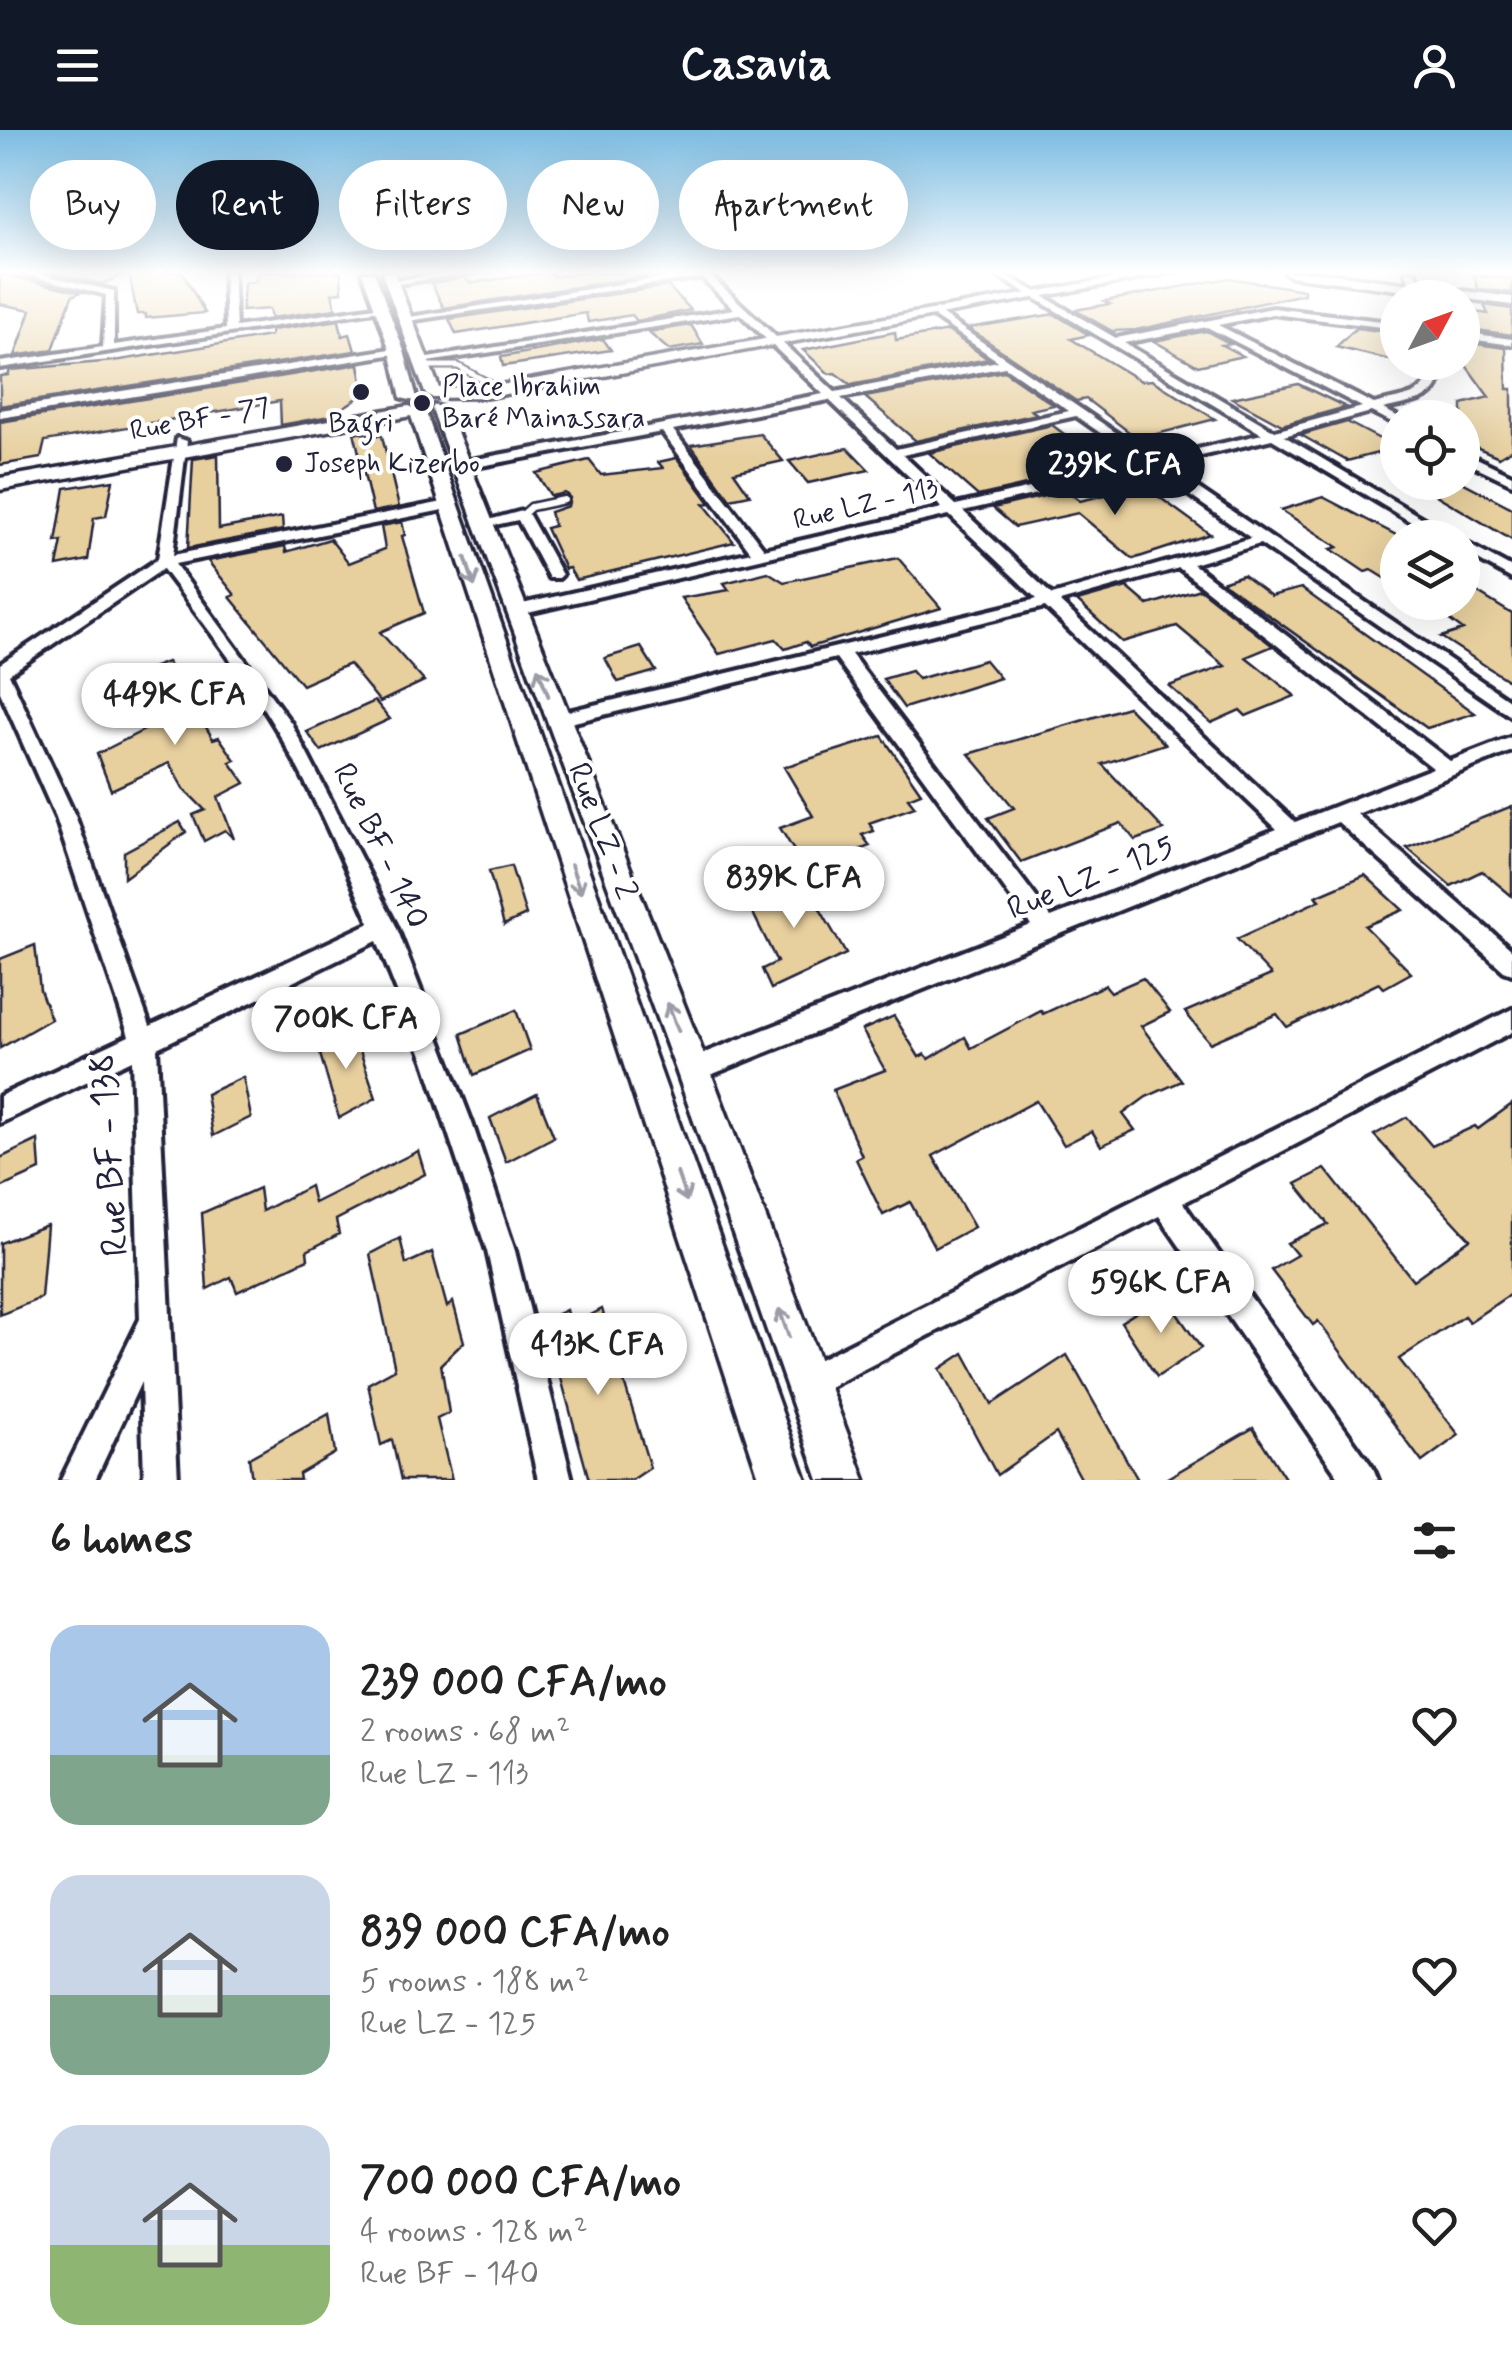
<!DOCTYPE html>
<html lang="en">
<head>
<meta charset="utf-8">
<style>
	:root { --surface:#fff; --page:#f2f2f2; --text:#222; --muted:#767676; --accent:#111827 }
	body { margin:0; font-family:Mynerve,sans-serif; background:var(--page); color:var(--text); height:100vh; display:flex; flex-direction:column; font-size:38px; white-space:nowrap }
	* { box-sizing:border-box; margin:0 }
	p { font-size:32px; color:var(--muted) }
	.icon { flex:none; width:55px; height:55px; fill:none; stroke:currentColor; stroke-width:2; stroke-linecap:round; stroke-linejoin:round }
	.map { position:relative; height:1350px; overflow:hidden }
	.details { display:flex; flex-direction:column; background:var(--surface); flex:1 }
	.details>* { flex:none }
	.banner { position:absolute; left:30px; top:30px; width:1000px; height:90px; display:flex; gap:20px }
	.needle { width:65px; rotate:49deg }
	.fabs { position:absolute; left:1380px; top:150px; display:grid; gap:20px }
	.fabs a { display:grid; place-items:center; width:100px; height:100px; border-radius:50%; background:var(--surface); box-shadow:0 10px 40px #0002; font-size:50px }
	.price { position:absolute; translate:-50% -85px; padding:0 22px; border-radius:35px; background:#fff; color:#222; font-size:32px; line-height:65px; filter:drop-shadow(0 2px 5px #0008) }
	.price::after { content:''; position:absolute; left:50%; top:60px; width:30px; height:22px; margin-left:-15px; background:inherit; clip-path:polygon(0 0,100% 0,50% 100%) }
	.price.current { background:var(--accent); color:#fff }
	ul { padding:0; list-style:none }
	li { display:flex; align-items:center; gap:30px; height:250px; padding:0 50px }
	li span { display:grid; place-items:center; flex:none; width:280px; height:200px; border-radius:30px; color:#555 }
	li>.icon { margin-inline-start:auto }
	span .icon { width:120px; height:120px; fill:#fffc; stroke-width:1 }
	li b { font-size:42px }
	h2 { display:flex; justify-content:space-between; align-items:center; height:120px; padding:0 50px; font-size:42px }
	.chip { padding:0 35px; border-radius:45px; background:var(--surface); box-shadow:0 10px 40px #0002; font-size:35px; line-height:90px }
	.chip.current { background:var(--accent); color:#fff }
	header { display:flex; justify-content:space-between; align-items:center; height:130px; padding:0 50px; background:var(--accent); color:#fff; font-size:45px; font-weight:700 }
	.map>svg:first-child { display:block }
</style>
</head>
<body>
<header><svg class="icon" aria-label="menu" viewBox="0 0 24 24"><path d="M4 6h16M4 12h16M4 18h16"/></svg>Casavia<svg class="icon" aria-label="person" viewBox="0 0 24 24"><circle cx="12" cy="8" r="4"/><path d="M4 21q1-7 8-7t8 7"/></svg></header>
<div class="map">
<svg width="1512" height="1350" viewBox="0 0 1512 1350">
	<rect width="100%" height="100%" fill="#fff"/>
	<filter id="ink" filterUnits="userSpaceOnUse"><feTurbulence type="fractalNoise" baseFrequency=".01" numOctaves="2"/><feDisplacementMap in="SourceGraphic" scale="20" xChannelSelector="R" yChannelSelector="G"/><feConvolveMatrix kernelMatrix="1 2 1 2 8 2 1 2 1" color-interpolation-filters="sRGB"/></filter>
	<g filter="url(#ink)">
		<g fill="#e7cf9e" stroke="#22223b" stroke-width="2.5">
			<path d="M48,142H182L205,183L146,188V184H137L129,143L101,154Z"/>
			<path d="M259,142H341L342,162L332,163L336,179L271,188L269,179L242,181L244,153L255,152Z"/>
			<path d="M551,142L554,147L590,142L657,144L444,178L431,153L466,147L470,153Z"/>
			<path d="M0,144L81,162L72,166L53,220L15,226L31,180L0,174Z"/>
			<path d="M1473,145L1512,149V163L1478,159Z"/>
			<path d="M1229,148L1304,160V164L1136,200L1112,201L1075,180L1110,174L1104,171Z"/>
			<path d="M668,156L691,180L637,191L632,185L588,192L586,183L456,204L449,189Z"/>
			<path d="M1484,175L1512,179V205L1462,198V180L1488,184Z"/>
			<path d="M1054,184L1089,205L1071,209L1141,251L1152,250L1215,289L1138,309L1086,269L1076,271L968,198Z"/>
			<path d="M339,190L342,206L350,204L355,221L0,276V246L8,245L10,240L114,231L270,206L272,200Z"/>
			<path d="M691,195L703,214L669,220L648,202Z"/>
			<path d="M1356,198L1398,203V232L1336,217Z"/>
			<path d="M948,201L988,229L851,255L835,243L829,244L803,220L895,202L896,210Z"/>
			<path d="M1206,201L1231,214L1222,215L1243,226L1198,236L1154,211Z"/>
			<path d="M603,209L611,220L503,236L501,227Z"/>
			<path d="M1462,212L1506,218L1507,259H1512V319L1499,327L1462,311V274L1489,267L1462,230Z"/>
			<path d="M359,234L364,264L330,286L281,295L280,271L45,311L41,328L0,335V292Z"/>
			<path d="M1004,241L1054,275L1031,280L1037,284L916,311L865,267Z"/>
			<path d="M1298,254L1346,277L1282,295L1232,268Z"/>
			<path d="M1347,292L1397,318L1347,331L1301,305Z"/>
			<path d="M1052,295L1095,327L1040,340L1052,349L978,366L929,323Z"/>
			<path d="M354,302L382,306L399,377L373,382Z"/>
			<path d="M760,304L783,331L734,342L750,365L730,369L691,315Z"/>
			<path d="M848,318L869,340L808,353L789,331Z"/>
			<path d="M218,325L219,399L282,387L283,400L188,418L193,329Z"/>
			<path d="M677,328L710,373L704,374L734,412L576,450L569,438L565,439L546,398L554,396L550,382L568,376L570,368L565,363L551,366L536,343L589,330L601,345L663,338L658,332Z"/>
			<path d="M113,350L106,386L94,388L88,430L57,436L62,411L56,412L65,358Z"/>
			<path d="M1414,352H1462L1512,378V410Z"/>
			<path d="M1144,356L1210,404L1133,429L1078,383L1015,397L993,378L1067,361L1080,371Z"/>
			<path d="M1323,367L1398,406V456L1372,440L1365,442L1331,419L1338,417L1281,380Z"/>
			<path d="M402,392L405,405L402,406L424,483L380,502L424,551L380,572L349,534L302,555L230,467L235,465L208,431L285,416L286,422L330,409L349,433L385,419L381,396Z"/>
			<path d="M898,428L941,478L810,517L806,512L785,519L776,509L719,524L681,468L729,460L724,453L768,442L784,452Z"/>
			<path d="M1243,445L1271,466L1301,458L1475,583L1427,598L1222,452Z"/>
			<path d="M1462,453L1512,484V553L1441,507L1463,500L1425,472H1462Z"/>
			<path d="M1127,457L1148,475L1200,459L1273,516L1246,527L1295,566L1246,586L1240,580L1211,593L1169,556L1225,536L1177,496L1122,512L1077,471Z"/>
			<path d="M641,517L656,541L618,552L605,528Z"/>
			<path d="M985,530L1000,548L904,578L883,549L911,541L918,549Z"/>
			<path d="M167,532L194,570L191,572L213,609L219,607L235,630L230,632L245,653L218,667L234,709L225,700L204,711L193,685L205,680L183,658L169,633L111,660L97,624L150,597L126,548Z"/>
			<path d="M375,571L390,589L321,621L307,602Z"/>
			<path d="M1128,577L1165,614L1102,634L1164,700L1135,710L1121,693L1021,732L988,688L1014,678L969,624Z"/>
			<path d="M882,606L921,663L908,668L915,677L869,693L874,701L862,705L870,716L806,740L780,698L813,686L784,637Z"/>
			<path d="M1512,676V766L1482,741L1451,756L1407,718Z"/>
			<path d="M180,692L186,702L124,748V722Z"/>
			<path d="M511,736L526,785L504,795L489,741Z"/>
			<path d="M1365,745L1403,780L1365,796L1411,843L1384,858L1379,853L1287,897L1277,884L1210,913L1185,882L1271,845L1237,809L1320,770L1316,766Z"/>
			<path d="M801,746L846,824L771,859L762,839L777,832L746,769Z"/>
			<path d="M35,815L40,860L51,889L0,918V829Z"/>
			<path d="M1143,848L1170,882L1141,896L1182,951L1146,967L1123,984L1135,1000L1101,1016L1092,1001L1064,1015L1036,971L933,1026L974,1097L935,1118L910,1072L883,1085L856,1029L862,1026L833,960L885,940L862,900L894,886L919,927L925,924L929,929L965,907L971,918L1041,881L1043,884L1105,855L1111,862Z"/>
			<path d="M516,880L530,920L474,945L461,904Z"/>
			<path d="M352,897L376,968L339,988L317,914Z"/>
			<path d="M243,947L251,987L213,1006L206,964Z"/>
			<path d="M537,964L554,1007L506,1032L490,988Z"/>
			<path d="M1512,974V1163L1469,1192L1464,1186L1399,1229L1459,1305L1422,1332L1318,1191L1313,1195L1271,1140L1297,1125L1287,1113L1328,1094L1296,1054L1325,1039L1413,1150L1470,1109L1374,1005L1407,987L1432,1016L1475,996L1478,999Z"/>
			<path d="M38,1010L40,1040L0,1058V1028Z"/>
			<path d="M418,1021L425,1044L336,1090L339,1104L307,1121L308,1129L237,1162L231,1147L207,1159L202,1083L259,1058L262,1081L310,1056L314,1073Z"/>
			<path d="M47,1095L41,1168L0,1185V1113Z"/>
			<path d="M400,1108L406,1134L432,1122L447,1177L453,1172L464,1212L441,1234L449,1283L437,1289L452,1350H401L392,1310L381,1315L368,1254L395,1239L370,1124Z"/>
			<path d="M1164,1165L1201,1218L1157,1247L1121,1192Z"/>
			<path d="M602,1179L650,1338L632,1350H589L545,1190L566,1180L570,1196Z"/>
			<path d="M964,1223L992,1274L1067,1225L1138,1350H1082L1056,1303L997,1345L940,1239Z"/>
			<path d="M329,1284L335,1323L299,1344L300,1350H252L249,1328Z"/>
			<path d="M1253,1298L1286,1350H1164Z"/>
		</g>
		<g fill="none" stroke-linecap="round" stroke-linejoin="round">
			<defs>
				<path id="service-far1" d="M423,236H458L502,260"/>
				<path id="service" d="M522,385L531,377L564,370"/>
				<g id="minor">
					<path d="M17,142H32L114,161V215L226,199L224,142H233L236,197L382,176L387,179L0,238V232L103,217L106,165Z"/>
					<path d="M449,142H474L391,155L386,152Z"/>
					<path d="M697,142H716L711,146L835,262L998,231L934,187L938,182L1155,329L1262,304L991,142H1001L1116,208L1273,178L1398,193V199L1273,184L1218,195L1374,274C1401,266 1434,268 1428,232H1439C1447,272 1412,271 1383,279L1401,288H1398V295L1371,282L1284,306L1456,408H1438L1272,309L1164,335L1512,572V587L1260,414L1193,434L1450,631L1512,607V621L1357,684L1512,820V844L1504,841L1338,692L693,952L684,949L680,940L684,931L1031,795L836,528L558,596L552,595L549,590L552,585L1037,469L949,385L515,486L509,485V477L751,422L662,302L460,340L455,339V333L823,264L740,184L421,233L415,230L734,179L701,147L408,191L403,188ZM1207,197L1362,277L1275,301L1124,213ZM1005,237L1069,281L896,319L841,268ZM829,270L942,378L764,419L673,300ZM1076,286L1142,332L956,375L903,325ZM1150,338L1251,408L1052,465L963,381ZM1179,438L1433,638L1295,692L1060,472ZM1045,477L1277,699L1051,787L851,524Z"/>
					<path d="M1110,142H1122L1135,149L1127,151Z"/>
					<path d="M1406,142H1416L1424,168H1414Z"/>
					<path d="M1462,202L1512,209V215L1462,208Z"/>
					<path d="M397,218L402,221L401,223L0,288V280Z"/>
					<path d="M177,308L187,311L173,425L448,371L455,375L448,379L175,434L291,593L396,796L472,993L515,1121L572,1350H538L487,1121L424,930L377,811L157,918L178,1350H144L141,1252L95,1350H61L140,1189L132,930L0,993V966L129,906L56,688L0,562V534L158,429ZM163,439C202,491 242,542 275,597C312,659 341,727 370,793L150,896L76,688L9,544Z"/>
					<path d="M1462,321L1512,345V354L1462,330Z"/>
					<path d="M522,381L529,385L562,445L559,448H549L518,390L481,398L474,394Z"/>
					<path d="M1462,411L1512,438V449L1462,421Z"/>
					<path d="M1512,879V902L1183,1073L1373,1338L1378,1350H1341L1159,1086L816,1264L805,1269L794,1264L789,1253L794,1242Z"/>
				</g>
				<g id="secondary">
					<path d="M362,142H374L404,221L417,268L415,271L401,268L390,221Z"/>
					<path d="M394,142L439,258L489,257L1149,142H1176L489,267L433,268L425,263L382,143Z"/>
					<path d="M1284,142H1318L1512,167V175L1290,146Z"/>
					<path d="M434,275L448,279L710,940L865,1350H819L676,940L432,279Z"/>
					<path d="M409,276L426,283L806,1350H760L411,286L0,360V348Z"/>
				</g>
			</defs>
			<use href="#service-far1" stroke="#22223b" stroke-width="9"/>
			<use href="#service" stroke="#22223b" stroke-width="11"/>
			<use href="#minor" stroke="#22223b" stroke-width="8"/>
			<use href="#secondary" stroke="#22223b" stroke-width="7"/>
			<use href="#service-far1" stroke="#fff" stroke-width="5"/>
			<use href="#service" stroke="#fff" stroke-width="6"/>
			<use href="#minor" fill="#fff" fill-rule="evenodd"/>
			<use href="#secondary" fill="#fff" fill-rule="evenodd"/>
		</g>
		<defs><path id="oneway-shaft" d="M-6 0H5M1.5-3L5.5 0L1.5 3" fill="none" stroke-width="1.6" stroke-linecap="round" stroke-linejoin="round" transform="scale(2.5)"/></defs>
		<g stroke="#9c9ca7">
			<use href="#oneway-shaft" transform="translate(470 442) rotate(72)"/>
			<use href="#oneway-shaft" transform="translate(543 552) rotate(-111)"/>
			<use href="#oneway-shaft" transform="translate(576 749) rotate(71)"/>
			<use href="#oneway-shaft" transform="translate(673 887) rotate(-111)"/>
			<use href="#oneway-shaft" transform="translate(682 1057) rotate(71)"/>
			<use href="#oneway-shaft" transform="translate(784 1193) rotate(-109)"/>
		</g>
	</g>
	<linearGradient id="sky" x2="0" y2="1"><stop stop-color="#7cbce1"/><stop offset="0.43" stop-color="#fff"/><stop offset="1" stop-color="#fff" stop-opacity="0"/></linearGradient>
	<rect width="1512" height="331" fill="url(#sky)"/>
	<g fill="#22223b" stroke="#fff" stroke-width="4">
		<circle cx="361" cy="262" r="10"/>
		<circle cx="422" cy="273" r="10"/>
		<circle cx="284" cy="334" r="10"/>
	</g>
	<g text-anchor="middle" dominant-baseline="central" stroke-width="8" stroke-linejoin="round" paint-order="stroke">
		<g font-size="28" fill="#22223b" stroke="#fff" text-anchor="start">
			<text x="442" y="257">Place Ibrahim<tspan x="442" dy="32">Baré Mainassara</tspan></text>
			<text x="361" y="294" text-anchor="middle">Bagri</text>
			<text x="304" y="334">Joseph Kizerbo</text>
		</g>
		<g font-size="28" fill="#22223b" stroke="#fff">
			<text transform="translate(200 290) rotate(-10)">Rue BF - 77</text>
			<text transform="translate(866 375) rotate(-13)">Rue LZ - 113</text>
		</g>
		<g font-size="32" fill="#22223b" stroke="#fff">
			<text transform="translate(602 701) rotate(69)">Rue LZ - 2</text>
			<text transform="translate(380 716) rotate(64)">Rue BF - 140</text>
			<text transform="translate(1091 748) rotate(-22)">Rue LZ - 125</text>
		</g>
		<g font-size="38" fill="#22223b" stroke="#fff">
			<text transform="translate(110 1025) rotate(-94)">Rue BF - 138</text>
		</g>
	</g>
</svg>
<div class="fabs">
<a><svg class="needle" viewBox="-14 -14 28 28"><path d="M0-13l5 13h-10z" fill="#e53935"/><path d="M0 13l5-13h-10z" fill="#767676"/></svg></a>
<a><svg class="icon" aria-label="locate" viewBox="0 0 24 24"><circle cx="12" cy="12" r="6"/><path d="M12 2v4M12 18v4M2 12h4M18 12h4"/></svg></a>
<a><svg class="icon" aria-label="layers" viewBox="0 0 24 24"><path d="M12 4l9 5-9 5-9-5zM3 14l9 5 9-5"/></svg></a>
</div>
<b class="price current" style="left:1115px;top:388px">239K CFA</b>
<b class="price" style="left:175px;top:618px">449K CFA</b>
<b class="price" style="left:794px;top:801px">839K CFA</b>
<b class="price" style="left:346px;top:942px">700K CFA</b>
<b class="price" style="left:1161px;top:1206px">596K CFA</b>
<b class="price" style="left:598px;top:1268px">413K CFA</b>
<div class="banner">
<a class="chip">Buy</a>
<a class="chip current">Rent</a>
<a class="chip">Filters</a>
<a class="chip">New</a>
<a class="chip">Apartment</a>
</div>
</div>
<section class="details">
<h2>6 homes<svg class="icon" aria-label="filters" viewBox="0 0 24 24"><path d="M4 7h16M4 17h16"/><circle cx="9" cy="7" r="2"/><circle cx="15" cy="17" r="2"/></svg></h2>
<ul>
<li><span style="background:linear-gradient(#a9c7e8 65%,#7fa58c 0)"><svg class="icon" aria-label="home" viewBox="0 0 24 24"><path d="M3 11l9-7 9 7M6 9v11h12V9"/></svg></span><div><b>239 000 CFA/mo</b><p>2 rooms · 68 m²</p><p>Rue LZ - 113</p></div><svg class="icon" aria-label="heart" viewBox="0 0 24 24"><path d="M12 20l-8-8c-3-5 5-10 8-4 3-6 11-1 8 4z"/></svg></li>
<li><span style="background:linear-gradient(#c9d6e8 60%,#7fa58c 0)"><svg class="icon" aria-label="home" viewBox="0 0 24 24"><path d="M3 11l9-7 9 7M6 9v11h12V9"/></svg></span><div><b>839 000 CFA/mo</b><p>5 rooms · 188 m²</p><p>Rue LZ - 125</p></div><svg class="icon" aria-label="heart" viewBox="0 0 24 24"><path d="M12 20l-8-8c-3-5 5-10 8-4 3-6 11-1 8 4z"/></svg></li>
<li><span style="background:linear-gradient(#c9d6e8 60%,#8fb573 0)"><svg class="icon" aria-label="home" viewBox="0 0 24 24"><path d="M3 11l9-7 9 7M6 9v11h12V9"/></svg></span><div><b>700 000 CFA/mo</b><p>4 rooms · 128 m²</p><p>Rue BF - 140</p></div><svg class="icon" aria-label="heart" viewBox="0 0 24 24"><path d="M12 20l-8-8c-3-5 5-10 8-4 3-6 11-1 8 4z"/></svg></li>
</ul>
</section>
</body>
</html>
